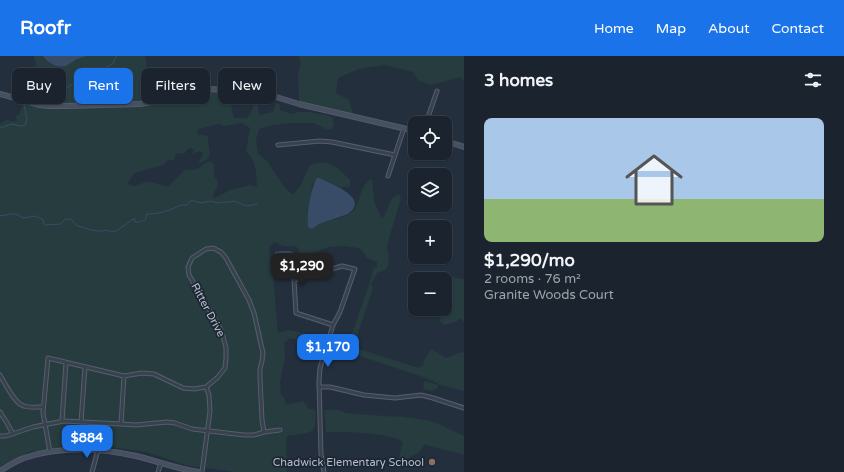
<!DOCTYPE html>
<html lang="en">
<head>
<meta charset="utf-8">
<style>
	:root { --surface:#1b232e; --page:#242b36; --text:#f1f3f6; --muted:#a0a4aa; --line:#39404a; --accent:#1a73e8 }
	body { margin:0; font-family:"Varela Round",sans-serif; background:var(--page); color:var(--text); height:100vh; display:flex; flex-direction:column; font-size:15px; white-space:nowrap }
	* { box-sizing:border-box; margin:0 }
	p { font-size:13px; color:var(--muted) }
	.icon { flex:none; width:22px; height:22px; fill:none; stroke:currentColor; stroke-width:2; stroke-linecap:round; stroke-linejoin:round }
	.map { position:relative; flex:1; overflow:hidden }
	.panel { display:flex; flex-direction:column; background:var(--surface); width:380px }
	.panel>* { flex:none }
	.hud { position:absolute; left:12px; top:12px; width:380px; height:36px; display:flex; gap:8px }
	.buttons { position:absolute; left:408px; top:60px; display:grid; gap:8px }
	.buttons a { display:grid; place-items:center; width:44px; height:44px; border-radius:8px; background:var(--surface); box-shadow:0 1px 3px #0004,0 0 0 1px var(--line); font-size:20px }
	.price { position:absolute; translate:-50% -34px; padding:0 9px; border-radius:8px; background:var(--accent); color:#fff; font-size:13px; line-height:26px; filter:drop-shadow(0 1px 2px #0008) }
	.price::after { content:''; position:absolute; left:50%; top:24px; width:12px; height:9px; margin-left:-6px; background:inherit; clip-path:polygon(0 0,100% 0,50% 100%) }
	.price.on { background:#222; color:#fff }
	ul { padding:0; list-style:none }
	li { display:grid; align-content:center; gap:8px; height:212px; padding:0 20px }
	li+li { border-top:1px solid var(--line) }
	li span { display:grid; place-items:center; height:124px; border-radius:8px; color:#555 }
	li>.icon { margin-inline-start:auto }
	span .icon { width:72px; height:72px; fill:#fffc; stroke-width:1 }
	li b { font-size:17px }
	h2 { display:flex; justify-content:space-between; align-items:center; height:48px; padding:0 20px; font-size:17px }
	.chip { padding:0 14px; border-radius:8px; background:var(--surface); box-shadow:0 1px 3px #0004,0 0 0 1px var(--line); font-size:14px; line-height:36px }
	.chip.on { background:var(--accent); color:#fff }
	header { display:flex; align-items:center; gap:24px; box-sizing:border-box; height:56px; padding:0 20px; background:var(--accent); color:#fff }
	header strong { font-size:19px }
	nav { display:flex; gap:22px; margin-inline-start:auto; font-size:14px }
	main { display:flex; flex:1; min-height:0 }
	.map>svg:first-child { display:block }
</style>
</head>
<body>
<header>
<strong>Roofr</strong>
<nav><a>Home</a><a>Map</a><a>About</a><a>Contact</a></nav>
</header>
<main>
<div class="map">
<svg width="464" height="416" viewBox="0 0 464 416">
	<rect width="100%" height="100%" fill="#242f3e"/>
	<g fill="#263c3f" fill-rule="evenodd">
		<path d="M34,0H145L153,44L141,46L44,48Z"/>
		<path d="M298,0H464V25L460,21L431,29L418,24L413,16L385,9L359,13L338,22L336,37L349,44L353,58L299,45L298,18L301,6Z"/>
		<path d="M197,35H225V39L229,40L234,62H247C253,56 254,47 255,39L257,38C260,45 256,52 260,59L273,56L276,47L280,49V54L291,58L299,56H308L326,59L333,62L334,69L331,73L328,74L314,67H291L272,69L259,73L256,84L258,98L266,104L286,133L293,139L301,129L309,110C328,101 337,111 350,124V131H340L320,122L314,126L312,130L307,165V169L310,172L312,173L319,168L348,159C359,151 358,143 363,132C364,129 367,126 369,124L372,123L374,145L382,163C390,154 387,143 399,138L401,142L387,189L389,203L388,211L385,214L377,217L371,228L373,232L354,289L357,290L356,292L419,312L420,310L422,311L425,303L431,293L446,302L458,297L464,296V335L444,330L423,321L336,292V289L347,292L372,220L373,212L377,211V206L366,201L363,195L358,192L343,190L329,191L307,199L300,200L299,194L296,190H283L275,186L271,189L269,194L273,219L278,277L288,274L299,276L320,284V288H313L290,282L284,287L285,302L280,326L281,339L284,342L286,349L303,345L309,353H313L316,356C315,361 316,368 314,372C311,379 294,378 287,380L286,387L287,416H236L189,410L147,396L102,390L66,389L48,394L29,396L0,411V68L6,64H9V65H17L16,62V60L19,59L22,50L19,46V45L40,51L129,50ZM242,67L250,72L246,95C257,106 256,117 257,131L251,129L230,134L215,142L213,139C215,135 218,131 218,126C217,124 215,122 214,120C213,113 217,108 209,105C198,111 201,115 185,114L169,130H165L151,126H145L135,130L127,128L133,119L137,116L163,109L168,104H173L175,103V99L176,97L184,98L188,93L191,92L194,94L192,98L199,95L203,97V99L199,105V107C216,102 207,93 208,82V80L197,78L198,73L219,68L223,70Z"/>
		<path d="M447,219L460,223H464V267L462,263H460L455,266L444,269L440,265L442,256L441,253H445V223Z"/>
		<path d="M424,325L438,329L437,333H434V335L423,333Z"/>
		<path d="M324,354H339L346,357L397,361V360L427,364L439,368L464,380V399C451,394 437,393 425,388L418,397L405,404L396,413L403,386C388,376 345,376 326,376Z"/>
	</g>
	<g fill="#394c67">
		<path d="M43,0H86C83,1 80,2 77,3C73,5 70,8 66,10C57,12 48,7 43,0Z"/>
		<path d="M317,122H320C331,128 371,142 348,158L319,168L312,173L308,171C306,161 311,131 317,122Z"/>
		<path d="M280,195H290L296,198L295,210L283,209L277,212L275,197V196Z"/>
	</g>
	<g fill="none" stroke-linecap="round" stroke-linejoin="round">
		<g stroke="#394c67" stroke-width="1">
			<path d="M23,43C24,35 28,30 35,28L45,34L54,36L65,33L79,24L83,23L90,27L92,26L91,22C97,17 106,10 113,8L114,4L117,0"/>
			<path d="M0,72L12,68L21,70L25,69L27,64L25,54L24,46"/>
			<path d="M0,160L11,158H16L23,162L36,160L43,164L44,168L46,169L61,168L65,163C74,162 72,167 78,170C80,171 83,171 85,172C93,175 98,176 107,174L112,176C120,174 126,168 133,163H135L134,165L135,166C139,167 144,165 146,163V159L147,158C155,158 162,157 169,154C178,152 177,148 187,149L190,145H195L201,147L211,145L218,147L224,146H228L234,145L247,150L257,148"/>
		</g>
		<defs>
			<g id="street">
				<path d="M426,67L437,35"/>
				<path d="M278,89L320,85L332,86L395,99"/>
				<path d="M388,120L404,72"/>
				<path d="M0,319C5,327 14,347 24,350C30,352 37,351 43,351"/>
				<path d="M124,320L142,317L154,318L183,332L194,333L206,331L217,322L225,312L226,302V292L223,280L219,270L189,219L188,211L192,202L206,193L213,192L221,196L226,202L249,244L254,257L263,297L262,305L260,313V323L262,364L264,376"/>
				<path d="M319,331H330L364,339L395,342L421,339L433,342L464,352"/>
				<path d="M0,356L7,367L13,378"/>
				<path d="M62,365L66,307"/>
				<path d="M81,366L85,311"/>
				<path d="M121,368L136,369L167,366L175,367L192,373L244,379H254L264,376L280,374"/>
				<path d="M0,380H6L33,371L64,365L121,368L124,320L48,302L43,357L50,396"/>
				<path d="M92,416L98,394"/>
				<path d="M158,416L161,407"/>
				<path d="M202,416L210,355L209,339L206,331"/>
				<path d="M324,416L321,398L319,325L320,312L333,269L340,256L355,213L342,210L294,224L296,257L333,269"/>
			</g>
			<g id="secondary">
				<path d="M0,38L40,49L49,50H65L140,48L157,45L185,35L198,33L252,34L260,36L299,48L415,75"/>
				<path d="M445,85L464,91"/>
				<path d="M0,415C8,410 16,405 24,402C59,390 101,392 136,400C157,405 177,413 199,416"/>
			</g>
		</defs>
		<use href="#street" stroke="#565f6c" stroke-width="5"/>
		<use href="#secondary" stroke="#565f6c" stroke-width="6"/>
		<use href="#street" stroke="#38414e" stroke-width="3"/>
		<use href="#secondary" stroke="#465061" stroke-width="4.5"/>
	</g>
	<circle fill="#8d6e63" stroke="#1d2633" stroke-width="1.5" cx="432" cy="406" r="4"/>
	<g text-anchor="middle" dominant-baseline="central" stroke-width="3.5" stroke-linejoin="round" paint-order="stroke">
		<g font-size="11" fill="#b4bcc9" stroke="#1d2633">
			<text transform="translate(208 254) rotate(62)">Ritter Drive</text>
		</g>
		<g font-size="11" fill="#b4bcc9" stroke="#1d2633" text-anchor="end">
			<text x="424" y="406">Chadwick Elementary School</text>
		</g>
	</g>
</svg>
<div class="buttons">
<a><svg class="icon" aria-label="locate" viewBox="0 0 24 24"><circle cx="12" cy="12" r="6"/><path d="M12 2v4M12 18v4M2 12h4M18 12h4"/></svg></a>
<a><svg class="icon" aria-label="layers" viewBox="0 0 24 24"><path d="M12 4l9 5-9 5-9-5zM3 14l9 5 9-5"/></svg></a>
<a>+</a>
<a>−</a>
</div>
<b class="price on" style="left:302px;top:231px">$1,290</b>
<b class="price" style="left:328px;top:312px">$1,170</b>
<b class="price" style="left:87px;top:403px">$884</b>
<div class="hud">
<a class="chip">Buy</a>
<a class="chip on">Rent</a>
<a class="chip">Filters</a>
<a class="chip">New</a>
</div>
</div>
<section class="panel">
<h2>3 homes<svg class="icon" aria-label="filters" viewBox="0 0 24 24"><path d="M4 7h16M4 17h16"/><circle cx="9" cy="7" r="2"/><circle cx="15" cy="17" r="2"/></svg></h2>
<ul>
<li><span style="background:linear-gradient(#a9c7e8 65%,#8fb573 0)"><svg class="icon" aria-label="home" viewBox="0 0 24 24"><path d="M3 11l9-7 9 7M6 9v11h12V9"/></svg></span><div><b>$1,290/mo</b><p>2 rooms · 76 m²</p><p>Granite Woods Court</p></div></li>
</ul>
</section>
</main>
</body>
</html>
